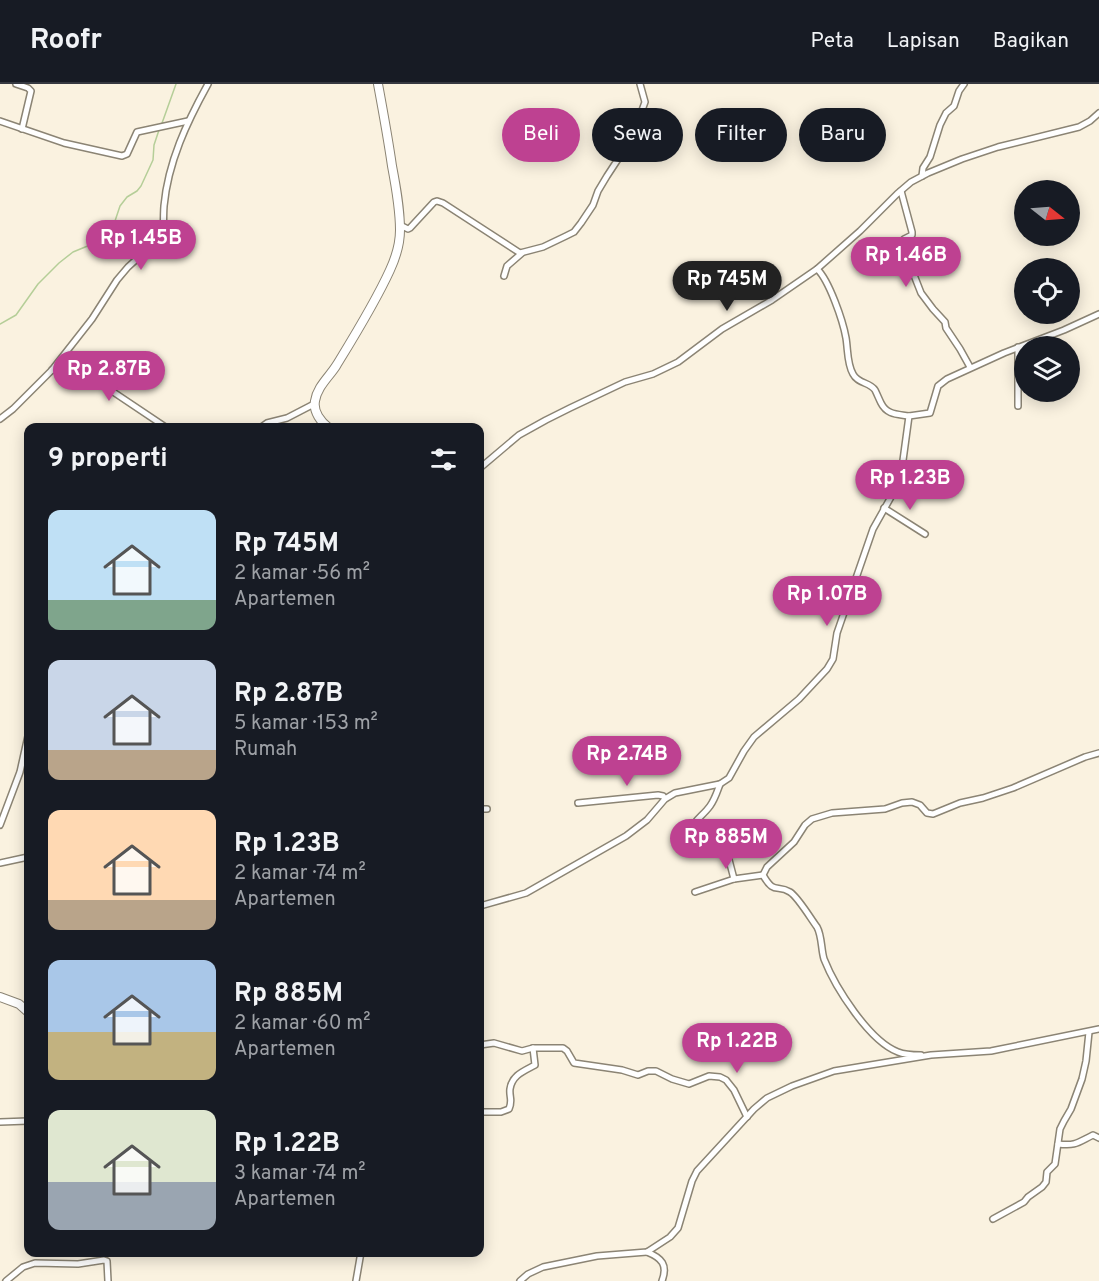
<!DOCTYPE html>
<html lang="id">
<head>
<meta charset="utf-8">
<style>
	:root { --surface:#171b24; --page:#20242c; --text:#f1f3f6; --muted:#9ea1a6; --line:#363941; --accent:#be4191 }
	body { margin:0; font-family:Overpass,sans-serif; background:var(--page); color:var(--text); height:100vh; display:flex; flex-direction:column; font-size:22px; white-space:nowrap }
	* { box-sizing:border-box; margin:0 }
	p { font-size:20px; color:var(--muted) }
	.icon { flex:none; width:33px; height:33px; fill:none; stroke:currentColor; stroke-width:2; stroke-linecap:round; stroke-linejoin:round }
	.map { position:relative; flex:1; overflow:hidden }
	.drawer { position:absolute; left:24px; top:339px; width:460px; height:834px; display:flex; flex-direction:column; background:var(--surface); border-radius:12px; box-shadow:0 3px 15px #0003 }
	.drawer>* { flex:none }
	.top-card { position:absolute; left:502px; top:24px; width:506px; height:54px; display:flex; gap:12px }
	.needle { width:39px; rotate:107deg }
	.controls { position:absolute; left:1014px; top:96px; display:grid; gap:12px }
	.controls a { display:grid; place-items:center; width:66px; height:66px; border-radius:50%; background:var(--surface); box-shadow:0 3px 15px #0003; font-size:30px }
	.price { position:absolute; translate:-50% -51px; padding:0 14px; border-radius:21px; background:var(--accent); color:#fff; font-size:20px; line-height:39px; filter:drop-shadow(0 2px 3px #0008) }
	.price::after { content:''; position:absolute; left:50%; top:36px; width:18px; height:14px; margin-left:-9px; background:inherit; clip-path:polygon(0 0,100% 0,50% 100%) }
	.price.current { background:#222; color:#fff }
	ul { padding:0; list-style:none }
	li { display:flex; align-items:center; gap:18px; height:150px; padding:0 24px }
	li span { display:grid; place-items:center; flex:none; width:168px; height:120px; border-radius:12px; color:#555 }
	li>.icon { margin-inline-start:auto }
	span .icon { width:72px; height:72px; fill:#fffc; stroke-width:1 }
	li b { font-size:26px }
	h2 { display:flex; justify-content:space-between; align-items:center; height:72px; padding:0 24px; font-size:26px }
	.pill { padding:0 21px; border-radius:27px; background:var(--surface); box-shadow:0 3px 15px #0003; font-size:21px; line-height:54px }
	.pill.current { background:var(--accent); color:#fff }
	header { display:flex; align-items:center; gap:36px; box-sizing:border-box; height:84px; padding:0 30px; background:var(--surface); border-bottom:2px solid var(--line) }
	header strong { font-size:28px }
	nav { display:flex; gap:33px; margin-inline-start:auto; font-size:21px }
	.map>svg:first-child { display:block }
</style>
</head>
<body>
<header>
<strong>Roofr</strong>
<nav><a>Peta</a><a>Lapisan</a><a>Bagikan</a></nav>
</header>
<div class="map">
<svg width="1099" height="1197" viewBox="0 0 1099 1197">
	<rect width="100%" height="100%" fill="#faf2e0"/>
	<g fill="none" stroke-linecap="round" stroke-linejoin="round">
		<g stroke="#b5ce98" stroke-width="1.5">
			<path d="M161,42L176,0"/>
			<path d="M0,240L16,231L38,200L59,179L73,168L90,161L107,153L111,149L120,122L127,113L137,107L141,102L153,76L154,61L159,46"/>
		</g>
		<defs>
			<g id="street">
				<path d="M16,0L28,4L31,7L22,45"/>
				<path d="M0,37L64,59L122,72L127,70L137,48L188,37"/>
				<path d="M922,92L923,84L930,73L940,41L946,29L954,22L959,7L964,0"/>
				<path d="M901,107L912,148V151L904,155L903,159L912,186L921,209L933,225L945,238L946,244L960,265L970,283"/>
				<path d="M400,141L408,145L410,144L434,118L437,117L443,119L520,169L543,163L566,152L574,148L581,139L593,121L598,107L607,92L626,63L635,39L641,29L645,18L640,0"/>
				<path d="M817,185L860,147L897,110L911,98L928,89L962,75L998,63L1079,43L1090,37L1099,29"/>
				<path d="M504,192L507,182L522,169"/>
				<path d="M52,286L65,284L79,285L167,344"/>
				<path d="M1018,322V263"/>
				<path d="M0,335L13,325L52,286L92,235L117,196L128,183L139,173L155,167L163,160C164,147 163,135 164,122C168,78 187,38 208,0"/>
				<path d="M260,344L267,339L287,334L314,320"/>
				<path d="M480,384L519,351L546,336L570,324L625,298L653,290L678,278L722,245L772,216L817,185C829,196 843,237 846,254C848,266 847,280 853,290C858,300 870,298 875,306C877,310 879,315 881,319C887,331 897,330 909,332"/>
				<path d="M884,424L925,450"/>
				<path d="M720,700C717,708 715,715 710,722C700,736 682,742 696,762L719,766L728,772L734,795"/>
				<path d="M578,719L658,711L663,712L665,715"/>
				<path d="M480,725H487"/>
				<path d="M0,741L20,688L28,652"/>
				<path d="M0,779L28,773"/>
				<path d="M695,808L734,795L763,791"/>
				<path d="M480,822L526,809L626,752L647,736L665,715L675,709L720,700L729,694L744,667L754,653L799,615L827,585L833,575L837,549L873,445L896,404L901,391L909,332L930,329L938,302L947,295L1004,269L1064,246L1099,230"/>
				<path d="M480,961L494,959L522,967L533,964H563L567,967L574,979L622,986L638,991L648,987H656L672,995L689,1000L709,992L720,993L726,996L734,1006L747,1033"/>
				<path d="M921,971C913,971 905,971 898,968C869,957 835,903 824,875C821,865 822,852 817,843C811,835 798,813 790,808C777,800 774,811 763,791L767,783L794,758L805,741L812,735L832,729L885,725L902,719L912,718L920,721L927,729L933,730L960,719L983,714L1013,704L1085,673L1099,669"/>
				<path d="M480,1028H501L509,1025C513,1016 509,1013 510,1005C512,991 524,987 535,981L533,964"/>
				<path d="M0,1038L28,1037"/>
				<path d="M1058,1060C1076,1062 1077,1059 1093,1051L1099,1054"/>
				<path d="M993,1135L1024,1118L1028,1113L1042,1103L1046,1098L1047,1088L1055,1080L1060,1045L1064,1037L1071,1025L1082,995L1086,977L1089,948"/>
				<path d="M647,1168C662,1174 668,1181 662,1197"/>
				<path d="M6,1197L23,1183L35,1179L78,1180L104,1176L107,1177L108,1197"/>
				<path d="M356,1197L361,1168"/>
				<path d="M520,1197L528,1190L543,1183L597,1172L647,1168L670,1153L678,1144L692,1097L697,1087L754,1025L767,1014L792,1002L834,987L931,971L991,967L1099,945"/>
			</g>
			<g id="secondary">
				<path d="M329,344C321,338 313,328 315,317C317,303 329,293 336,282C355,251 375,219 390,186C396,173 400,159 400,146C400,124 396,103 392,82C388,54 383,27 378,0"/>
				<path d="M0,913L19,920L28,928"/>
			</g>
		</defs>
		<use href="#street" stroke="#8b8474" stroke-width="8"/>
		<use href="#secondary" stroke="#8b8474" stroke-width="10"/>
		<use href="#street" stroke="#fff" stroke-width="5"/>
		<use href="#secondary" stroke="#fff" stroke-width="8"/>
	</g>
</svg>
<div class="controls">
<a><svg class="needle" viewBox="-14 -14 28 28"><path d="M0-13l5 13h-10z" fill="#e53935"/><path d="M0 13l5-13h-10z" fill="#9ea1a6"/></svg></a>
<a><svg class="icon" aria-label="locate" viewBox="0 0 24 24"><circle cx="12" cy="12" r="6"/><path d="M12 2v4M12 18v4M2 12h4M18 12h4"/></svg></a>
<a><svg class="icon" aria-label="layers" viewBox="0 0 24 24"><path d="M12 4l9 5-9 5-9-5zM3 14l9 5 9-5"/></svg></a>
</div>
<b class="price" style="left:141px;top:187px">Rp 1.45B</b>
<b class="price" style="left:906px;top:204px">Rp 1.46B</b>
<b class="price current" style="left:727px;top:228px">Rp 745M</b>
<b class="price" style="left:109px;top:318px">Rp 2.87B</b>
<b class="price" style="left:910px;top:427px">Rp 1.23B</b>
<b class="price" style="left:827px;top:543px">Rp 1.07B</b>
<b class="price" style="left:627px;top:703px">Rp 2.74B</b>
<b class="price" style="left:726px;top:786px">Rp 885M</b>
<b class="price" style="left:737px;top:990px">Rp 1.22B</b>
<div class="top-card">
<a class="pill current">Beli</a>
<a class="pill">Sewa</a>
<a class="pill">Filter</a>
<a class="pill">Baru</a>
</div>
<section class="drawer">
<h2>9 properti<svg class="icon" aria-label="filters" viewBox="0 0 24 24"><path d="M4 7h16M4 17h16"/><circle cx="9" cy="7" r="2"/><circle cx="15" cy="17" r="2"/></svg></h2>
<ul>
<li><span style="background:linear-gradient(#bfe0f5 75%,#7fa58c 0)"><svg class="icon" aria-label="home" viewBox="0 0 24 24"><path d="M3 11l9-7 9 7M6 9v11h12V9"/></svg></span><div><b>Rp 745M</b><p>2 kamar · 56 m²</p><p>Apartemen</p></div></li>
<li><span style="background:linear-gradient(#c9d6e8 75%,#b9a48a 0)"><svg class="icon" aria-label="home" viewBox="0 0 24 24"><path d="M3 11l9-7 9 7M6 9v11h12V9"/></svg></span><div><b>Rp 2.87B</b><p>5 kamar · 153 m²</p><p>Rumah</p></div></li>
<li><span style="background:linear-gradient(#ffd9b3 75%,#b9a48a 0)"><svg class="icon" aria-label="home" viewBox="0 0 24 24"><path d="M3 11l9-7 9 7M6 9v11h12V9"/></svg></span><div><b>Rp 1.23B</b><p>2 kamar · 74 m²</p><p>Apartemen</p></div></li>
<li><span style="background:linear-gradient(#a9c7e8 60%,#c2b280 0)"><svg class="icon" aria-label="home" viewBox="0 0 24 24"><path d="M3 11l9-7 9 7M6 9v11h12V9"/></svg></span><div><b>Rp 885M</b><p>2 kamar · 60 m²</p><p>Apartemen</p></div></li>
<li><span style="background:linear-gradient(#dfe7d0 60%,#9aa5b1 0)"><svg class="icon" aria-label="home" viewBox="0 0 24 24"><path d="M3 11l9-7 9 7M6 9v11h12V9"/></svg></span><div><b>Rp 1.22B</b><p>3 kamar · 74 m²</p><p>Apartemen</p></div></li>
</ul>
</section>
</div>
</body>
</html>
